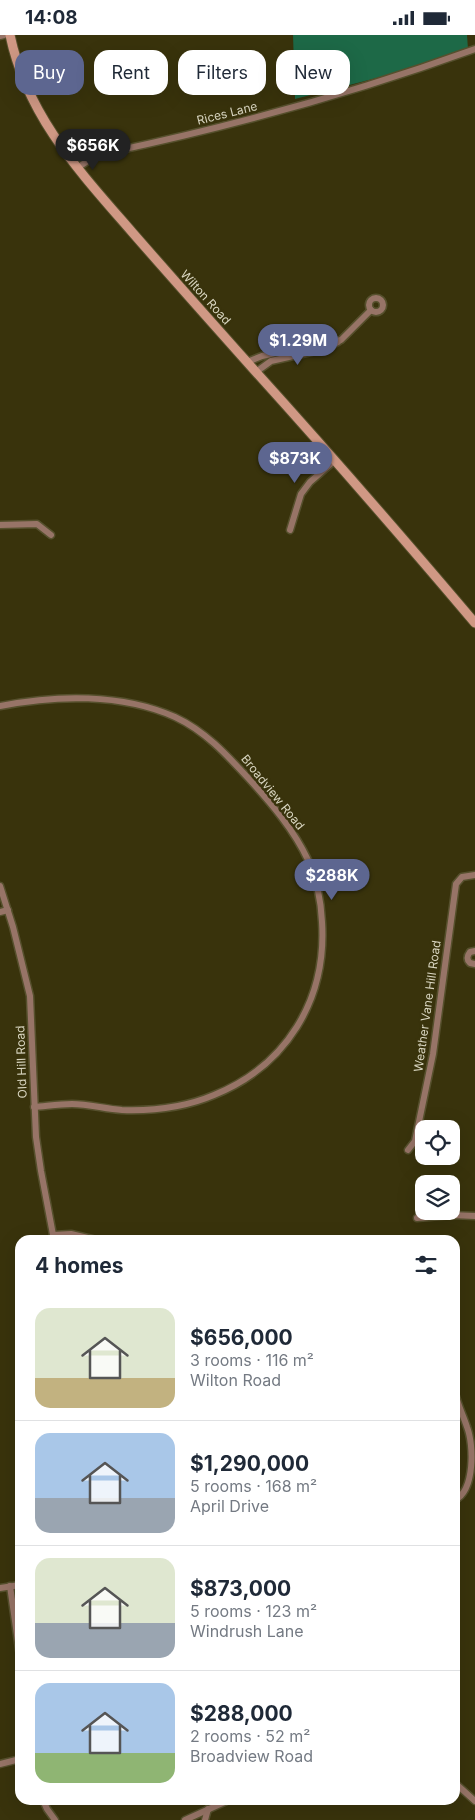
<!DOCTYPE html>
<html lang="en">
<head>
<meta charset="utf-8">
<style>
	:root { --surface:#fff; --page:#f6f6f7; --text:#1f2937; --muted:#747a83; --line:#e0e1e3; --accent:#5d6690 }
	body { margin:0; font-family:Inter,sans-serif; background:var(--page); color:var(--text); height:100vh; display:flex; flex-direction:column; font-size:19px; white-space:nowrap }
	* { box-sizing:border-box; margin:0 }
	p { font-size:16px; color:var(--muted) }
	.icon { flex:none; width:28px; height:28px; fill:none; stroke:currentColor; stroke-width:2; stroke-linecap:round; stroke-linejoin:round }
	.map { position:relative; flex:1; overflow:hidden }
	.sheet { position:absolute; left:15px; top:1200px; width:445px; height:570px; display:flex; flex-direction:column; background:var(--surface); border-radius:15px; box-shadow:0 5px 20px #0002 }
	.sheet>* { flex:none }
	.top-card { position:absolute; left:15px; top:15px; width:445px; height:45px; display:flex; gap:10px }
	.controls { position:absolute; left:415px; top:1085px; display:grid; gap:10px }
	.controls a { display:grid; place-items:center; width:45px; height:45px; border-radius:10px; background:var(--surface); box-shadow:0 5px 20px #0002; font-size:25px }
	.price { position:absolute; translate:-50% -42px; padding:0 11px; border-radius:18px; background:var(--accent); color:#fff; font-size:16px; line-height:32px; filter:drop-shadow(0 1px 2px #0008) }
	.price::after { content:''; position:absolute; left:50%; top:30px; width:15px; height:11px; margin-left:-8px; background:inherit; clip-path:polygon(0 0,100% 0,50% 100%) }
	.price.active { background:#222; color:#fff }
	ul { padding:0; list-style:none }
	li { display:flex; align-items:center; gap:15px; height:125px; padding:0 20px }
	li+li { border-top:1px solid var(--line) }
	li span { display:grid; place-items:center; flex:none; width:140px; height:100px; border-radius:15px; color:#555 }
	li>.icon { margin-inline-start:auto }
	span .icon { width:60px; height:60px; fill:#fffc; stroke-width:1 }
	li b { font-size:21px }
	h2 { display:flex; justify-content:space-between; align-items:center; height:60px; padding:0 20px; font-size:21px }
	.tag { padding:0 18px; border-radius:15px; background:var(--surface); box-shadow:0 5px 20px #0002; font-size:18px; line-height:45px }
	.tag.active { background:var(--accent); color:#fff }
	.status { display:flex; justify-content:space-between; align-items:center; height:35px; padding:0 25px; background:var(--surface); direction:ltr }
	.status svg { height:14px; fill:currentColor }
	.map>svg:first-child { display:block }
</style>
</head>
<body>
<div class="status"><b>14:08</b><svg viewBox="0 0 49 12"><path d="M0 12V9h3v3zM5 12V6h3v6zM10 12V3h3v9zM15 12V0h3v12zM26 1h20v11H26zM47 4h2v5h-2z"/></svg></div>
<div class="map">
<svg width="475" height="1785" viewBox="0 0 475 1785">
	<rect width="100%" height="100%" fill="#39330c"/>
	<path fill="#1d6947" d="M293,0H467L468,14L400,37L295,64Z"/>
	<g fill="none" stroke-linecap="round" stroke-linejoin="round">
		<defs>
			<g id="street">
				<path d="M0,1L4,0"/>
				<path d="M69,122C83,118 96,120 111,117C234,91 356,57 475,14"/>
				<path d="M77,133L97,120"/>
				<circle cx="376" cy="270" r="7"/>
				<path d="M247,327L262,321L293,314L341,305L371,275"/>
				<path d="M256,337L271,326L324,314L338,307"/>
				<path d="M0,490L37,489L51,500"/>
				<path d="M290,495L301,459L310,447L334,426"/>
				<path d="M0,671C56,660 121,658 175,682C205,696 226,719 249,744C271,768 294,795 308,825C317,845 321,866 322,887C327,965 286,1031 214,1060C186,1072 152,1076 122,1075C105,1074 89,1069 72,1069C59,1069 47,1071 34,1072"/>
				<path d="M0,851L13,892L30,961L36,1102L41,1136L54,1205"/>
				<path d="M0,877L8,875"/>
				<path d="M475,916L470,917C467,921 466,924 470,928L475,929"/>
				<path d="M408,1115L415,1106L433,1019L456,849L462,842L475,840"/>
				<path d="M417,1183L452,1180L475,1181"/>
				<path d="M53,1200L71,1199L96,1205"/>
				<path d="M455,1358C458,1370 463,1380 467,1392C474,1410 475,1455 455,1465"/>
				<path d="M10,1551L20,1621"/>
				<path d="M0,1553L20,1550"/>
				<path d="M0,1729L20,1724"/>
				<path d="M455,1748L475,1766"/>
				<path d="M43,1765L47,1774L55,1785"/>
				<path d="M185,1785L229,1765"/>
				<path d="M205,1785L208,1774"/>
			</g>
			<path id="secondary" d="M10,0C27,81 80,137 132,197C173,244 214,290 255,336C330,419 403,503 475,588"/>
		</defs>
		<use href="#street" stroke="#56502d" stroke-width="9"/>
		<use href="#secondary" stroke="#56502d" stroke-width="11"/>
		<use href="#street" stroke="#977467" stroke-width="6"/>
		<use href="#secondary" stroke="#d09884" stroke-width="9"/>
	</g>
	<g text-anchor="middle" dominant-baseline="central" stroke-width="5" stroke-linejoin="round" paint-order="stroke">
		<g font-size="12" fill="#d9d6c1" stroke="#39330c">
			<text transform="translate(227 78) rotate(-14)">Rices Lane</text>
			<text transform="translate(206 262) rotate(48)">Wilton Road</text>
			<text transform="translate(273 757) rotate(51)">Broadview Road</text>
			<text transform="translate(427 971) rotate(-82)">Weather Vane Hill Road</text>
			<text transform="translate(21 1027) rotate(-92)">Old Hill Road</text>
		</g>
	</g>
</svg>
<div class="controls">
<a><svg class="icon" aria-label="locate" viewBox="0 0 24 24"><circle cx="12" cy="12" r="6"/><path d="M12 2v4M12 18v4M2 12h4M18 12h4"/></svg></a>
<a><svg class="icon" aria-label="layers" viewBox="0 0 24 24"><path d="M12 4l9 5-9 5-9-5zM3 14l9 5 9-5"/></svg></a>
</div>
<b class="price active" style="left:93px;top:136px">$656K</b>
<b class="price" style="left:298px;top:331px">$1.29M</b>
<b class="price" style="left:295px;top:449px">$873K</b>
<b class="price" style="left:332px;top:866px">$288K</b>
<div class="top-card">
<a class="tag active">Buy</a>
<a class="tag">Rent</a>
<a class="tag">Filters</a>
<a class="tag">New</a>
</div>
<section class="sheet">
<h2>4 homes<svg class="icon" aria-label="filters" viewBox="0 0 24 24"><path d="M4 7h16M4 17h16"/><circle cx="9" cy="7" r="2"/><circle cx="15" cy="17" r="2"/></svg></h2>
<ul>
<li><span style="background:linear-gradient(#dfe7d0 70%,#c2b280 0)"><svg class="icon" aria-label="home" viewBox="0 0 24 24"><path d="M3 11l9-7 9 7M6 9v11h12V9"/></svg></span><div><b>$656,000</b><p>3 rooms · 116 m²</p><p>Wilton Road</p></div></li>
<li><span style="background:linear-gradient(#a9c7e8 65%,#9aa5b1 0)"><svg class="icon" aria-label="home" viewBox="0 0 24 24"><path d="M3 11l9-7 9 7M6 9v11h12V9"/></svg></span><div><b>$1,290,000</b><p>5 rooms · 168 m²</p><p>April Drive</p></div></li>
<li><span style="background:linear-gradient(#dfe7d0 65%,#9aa5b1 0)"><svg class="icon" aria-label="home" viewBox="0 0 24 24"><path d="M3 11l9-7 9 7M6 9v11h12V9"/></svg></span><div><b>$873,000</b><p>5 rooms · 123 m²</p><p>Windrush Lane</p></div></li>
<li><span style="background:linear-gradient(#a9c7e8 70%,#8fb573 0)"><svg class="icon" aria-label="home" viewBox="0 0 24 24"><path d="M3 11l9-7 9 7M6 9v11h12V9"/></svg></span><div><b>$288,000</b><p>2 rooms · 52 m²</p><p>Broadview Road</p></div></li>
</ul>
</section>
</div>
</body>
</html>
